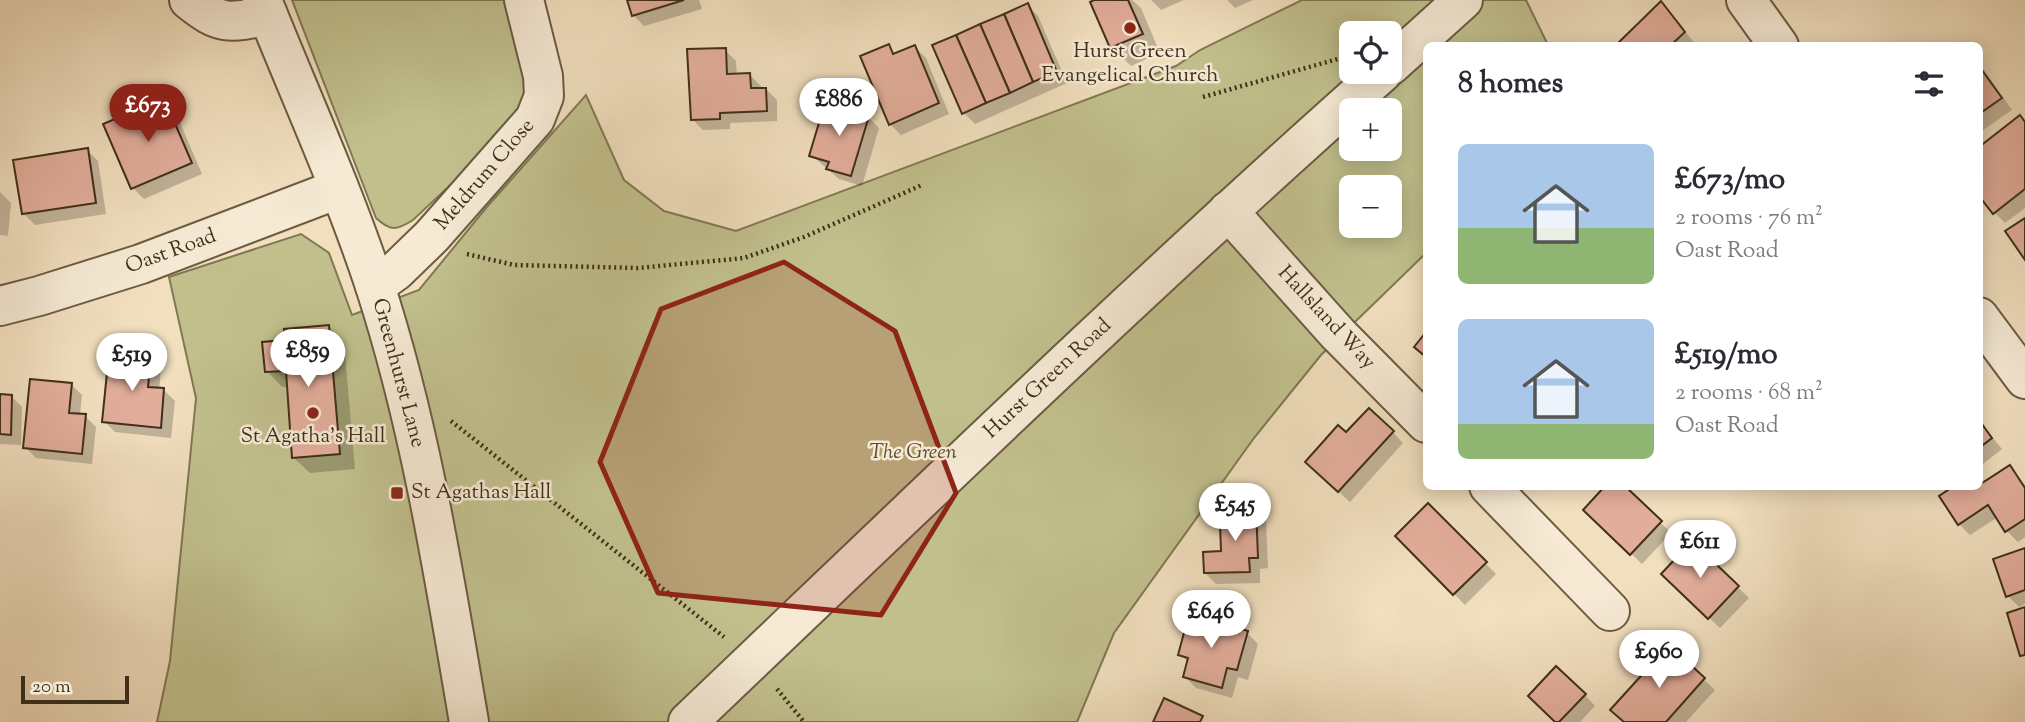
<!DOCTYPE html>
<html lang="en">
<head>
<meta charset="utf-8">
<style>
	:root { --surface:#fff; --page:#f2f2f3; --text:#2b2b33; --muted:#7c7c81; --accent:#8f2418 }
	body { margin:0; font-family:"Sorts Mill Goudy",serif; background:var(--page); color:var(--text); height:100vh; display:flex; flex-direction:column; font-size:26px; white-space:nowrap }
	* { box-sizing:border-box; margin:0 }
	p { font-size:23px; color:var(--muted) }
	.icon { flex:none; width:38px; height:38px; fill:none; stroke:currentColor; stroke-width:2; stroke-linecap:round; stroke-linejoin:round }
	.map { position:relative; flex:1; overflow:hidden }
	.details { position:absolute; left:1423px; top:42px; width:560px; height:448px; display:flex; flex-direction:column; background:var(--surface); border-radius:10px; box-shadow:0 4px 18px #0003 }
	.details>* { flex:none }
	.controls { position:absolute; left:1339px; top:21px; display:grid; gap:14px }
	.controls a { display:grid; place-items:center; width:63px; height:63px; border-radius:10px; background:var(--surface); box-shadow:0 4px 18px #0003; font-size:35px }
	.scale { position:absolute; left:21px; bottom:18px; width:108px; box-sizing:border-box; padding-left:7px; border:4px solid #402f19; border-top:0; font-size:19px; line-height:24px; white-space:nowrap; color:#402f19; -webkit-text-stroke:5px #f6ead5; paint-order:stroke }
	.price { position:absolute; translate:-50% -60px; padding:0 16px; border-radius:24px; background:#fff; color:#222; font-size:23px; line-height:46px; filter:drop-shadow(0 2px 4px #0008) }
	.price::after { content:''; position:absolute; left:50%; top:42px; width:21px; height:16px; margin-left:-10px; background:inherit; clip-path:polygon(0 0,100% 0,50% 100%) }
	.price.active { background:var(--accent); color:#fff }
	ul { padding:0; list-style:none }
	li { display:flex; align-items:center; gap:21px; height:175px; padding:0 35px }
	li span { display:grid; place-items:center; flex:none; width:196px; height:140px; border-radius:10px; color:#555 }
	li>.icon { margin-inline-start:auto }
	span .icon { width:84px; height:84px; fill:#fffc; stroke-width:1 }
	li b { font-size:30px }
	h2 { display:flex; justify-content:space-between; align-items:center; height:84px; padding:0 35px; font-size:30px }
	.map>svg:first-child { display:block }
</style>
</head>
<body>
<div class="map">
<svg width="2025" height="722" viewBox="0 0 2025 722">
	<rect width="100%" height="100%" fill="#f1dfbe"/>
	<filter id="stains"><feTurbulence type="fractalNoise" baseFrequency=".00286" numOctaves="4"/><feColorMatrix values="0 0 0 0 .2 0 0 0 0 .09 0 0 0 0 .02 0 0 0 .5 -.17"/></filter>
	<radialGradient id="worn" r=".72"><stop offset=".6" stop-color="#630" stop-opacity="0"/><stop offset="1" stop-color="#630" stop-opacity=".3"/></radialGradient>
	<g fill="#c1c08d" stroke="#807853" stroke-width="2" fill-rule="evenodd">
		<path d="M292,0H511L531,76L524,102L510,129L413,220C396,231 390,231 376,218Z"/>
		<path d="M1302,0H1526L1548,45L1426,46V253L1321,355L1254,438L1114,633L1077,722H157L170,661L196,398L169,277L301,234L329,253L352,315L419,290L486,208L586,95L624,180L664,211L736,231L1176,66L1200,50ZM1351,33H1390V72H1351ZM1351,110H1390V149H1351ZM1351,187H1390V226H1351Z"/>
	</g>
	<g fill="#0003">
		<path d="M629,0H699L702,9L644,26L633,15Z"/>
		<path d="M1098,0H1132L1141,8L1160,53L1131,66L1112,47Z"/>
		<path d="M1151,0H1184L1161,10Z"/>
		<path d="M1227,0H1253L1235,8Z"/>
		<path d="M1661,3L1672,14L1695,44L1693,46H1617Z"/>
		<path d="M1027,5L1038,16L1067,83L975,124L964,113Z"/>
		<path d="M888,46L897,55L915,47L926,58L949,114L901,135L890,124Z"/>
		<path d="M725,50L736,61L737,76L750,75L761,86V90L766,89L777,100V121L730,123V129L703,130L692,119Z"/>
		<path d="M1979,63L2012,110L1979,133Z"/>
		<path d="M164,100L175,111L202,174L144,199L133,188Z"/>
		<path d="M868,117L879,128L862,186L839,179L811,155Z"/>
		<path d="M2025,123V208L2005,223L1994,212Z"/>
		<path d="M87,150L98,161L106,214L35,225L24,214Z"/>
		<path d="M0,192L11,203L8,236L0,235Z"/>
		<path d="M329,327L344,343L355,469L310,473L294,458L288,387H282L267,371Z"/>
		<path d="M150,359L161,370L159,390H164L175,401L171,438L115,432L104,421Z"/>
		<path d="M71,384L82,395L80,415L85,416L96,427L92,464L36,458L25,447Z"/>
		<path d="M0,396H11L22,407L21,445L0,444Z"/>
		<path d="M1979,421L2002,449L1979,467Z"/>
		<path d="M1393,432L1403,443L1350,502L1318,473L1346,434Z"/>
		<path d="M2010,467L2025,485V537L2018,542L2007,531L1998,517L1970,535L1959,524L1947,493L1941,486H1974L1976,489Z"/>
		<path d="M1623,486L1671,533L1642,564L1585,509Z"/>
		<path d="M1428,505L1496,574L1465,605L1397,536Z"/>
		<path d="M1255,508L1266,519L1268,568L1260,569V583L1216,584L1205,573L1222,553L1229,525Z"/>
		<path d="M1692,543L1749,598L1720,628L1663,574Z"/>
		<path d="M2025,549V604L2019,607L2008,596Z"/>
		<path d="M1247,633L1258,644L1248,680L1238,677L1232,698L1196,688L1185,677L1189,663L1180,654Z"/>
		<path d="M1669,647L1715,690L1686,722H1625Z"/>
		<path d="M1585,695L1595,706L1580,722H1557Z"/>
	</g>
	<g fill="#e2ad9a" stroke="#402f19" stroke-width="2">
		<path d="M627,0H684L632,16Z"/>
		<path d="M1094,0H1128L1143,34L1110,48L1090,2Z"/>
		<path d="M1661,1L1685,32L1670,46H1615Z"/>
		<path d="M1028,3L1057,72L1033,82L1004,14Z"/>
		<path d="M1004,14L1033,82L1010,93L980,24Z"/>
		<path d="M980,24L1010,93L986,103L956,35Z"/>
		<path d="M956,35L986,103L962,114L932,45Z"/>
		<path d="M889,44L893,54L915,45L939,103L889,125L860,56Z"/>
		<path d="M726,48L727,74L750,73L751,88H766L767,111L720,113V119L691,120L687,49Z"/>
		<path d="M1979,66L2002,98L1979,114Z"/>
		<path d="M164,98L192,163L131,189L103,124Z"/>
		<path d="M825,103L869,116L851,176L826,169L829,162L809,156Z"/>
		<path d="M2020,115L2025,122V189L1993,214L1979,196V147Z"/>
		<path d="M88,148L96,203L22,214L13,160Z"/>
		<path d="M2025,218V260L2005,231Z"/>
		<path d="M329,325L340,454L292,458L286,371L265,372L262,342L285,340L284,329Z"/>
		<path d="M1426,332V357L1414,347Z"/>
		<path d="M109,353L151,357L148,387L164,388L161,428L102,422Z"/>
		<path d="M30,379L72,383L69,413L86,414L82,454L23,448Z"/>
		<path d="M0,394L12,395L11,435L0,434Z"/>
		<path d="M1369,408L1394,431L1338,492L1305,462L1338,425L1346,432Z"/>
		<path d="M1979,420L1992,438L1979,448Z"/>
		<path d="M2010,465L2025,488V519L2005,532L1988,505L1958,525L1939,496L1954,486H1979V485Z"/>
		<path d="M1605,486H1625L1662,521L1630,555L1583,510Z"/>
		<path d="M1428,503L1487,562L1453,595L1395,536Z"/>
		<path d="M1256,506L1258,558H1249L1250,572L1204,573L1203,552L1221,551L1220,524H1227V507Z"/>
		<path d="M1692,541L1739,586L1708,619L1661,574Z"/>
		<path d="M2025,548V590L2006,597L1993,559Z"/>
		<path d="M2025,607V655L2020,656L2007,613Z"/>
		<path d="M1189,614L1248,631L1237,670L1227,668L1222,688L1183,677L1188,658L1178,655Z"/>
		<path d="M1669,645L1705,678L1666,722H1624L1610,710Z"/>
		<path d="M1556,666L1586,694L1559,722H1555L1528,696Z"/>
		<path d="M1164,698L1203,716L1200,722H1153Z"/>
	</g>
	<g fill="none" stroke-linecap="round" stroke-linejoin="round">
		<defs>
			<g id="street">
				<path d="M189,0C220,25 229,24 268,15"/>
				<path d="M262,0C300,95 343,189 375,286C421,428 444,576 469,722"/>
				<path d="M1746,0L1779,46"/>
				<path d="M1390,66L1463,0"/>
				<path d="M1228,211L1338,334L1426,423"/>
				<path d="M375,286L396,271L432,236L535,119L544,96L543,76L524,0"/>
				<path d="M0,306L39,296L141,264L338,189"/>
				<path d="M1979,317L2025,379"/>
				<path d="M1489,486L1610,611"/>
				<path d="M688,722C918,503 1146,282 1383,72"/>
			</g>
		</defs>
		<use href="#street" stroke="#6c5b42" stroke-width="42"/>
		<g stroke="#402f19" stroke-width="4.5" stroke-dasharray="2 3.5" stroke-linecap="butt">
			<path d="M1203,97L1341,58"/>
			<path d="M467,254L514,265L638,268L744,258L804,237L922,185"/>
			<path d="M451,421L724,637"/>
			<path d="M777,689L804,722"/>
		</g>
		<use href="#street" stroke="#f6ead5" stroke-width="38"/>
	</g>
	<path fill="#8f2418" fill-opacity="0.2" stroke="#8f2418" stroke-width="5" stroke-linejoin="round" d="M784,262L895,331L956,493L881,615L658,593L600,462L661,309Z"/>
	<g fill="#8f2418" stroke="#f6ead5" stroke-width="2.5">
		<circle cx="1130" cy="28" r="7"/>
		<circle cx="313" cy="413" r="7"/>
		<rect x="390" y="486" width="14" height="14" rx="3.5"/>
	</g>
	<g text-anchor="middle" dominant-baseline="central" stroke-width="5" stroke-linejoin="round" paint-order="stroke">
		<g font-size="21" fill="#402f19" stroke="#f6ead5">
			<text x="1130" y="52">Hurst Green<tspan x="1130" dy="24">Evangelical Church</tspan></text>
			<text x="313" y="437">St Agatha's Hall</text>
			<text x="411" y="493" text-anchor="start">St Agathas Hall</text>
		</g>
		<g font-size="21" fill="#402f19" stroke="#f6ead5">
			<text transform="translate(485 175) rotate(-49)">Meldrum Close</text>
			<text transform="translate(171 252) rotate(-20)">Oast Road</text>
			<text transform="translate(1326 318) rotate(47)">Hallsland Way</text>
			<text transform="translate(398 373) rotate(75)">Greenhurst Lane</text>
			<text transform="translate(1048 379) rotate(-43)">Hurst Green Road</text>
		</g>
		<g font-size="21" font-style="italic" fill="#5a4c30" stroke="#f6ead5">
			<text x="913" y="453">The Green</text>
		</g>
	</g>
	<rect width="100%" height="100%" filter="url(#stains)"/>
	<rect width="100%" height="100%" fill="url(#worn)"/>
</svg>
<div class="controls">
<a><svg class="icon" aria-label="locate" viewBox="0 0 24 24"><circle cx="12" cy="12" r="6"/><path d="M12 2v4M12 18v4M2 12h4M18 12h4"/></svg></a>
<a>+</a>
<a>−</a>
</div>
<div class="scale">20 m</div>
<b class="price" style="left:839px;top:138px">£886</b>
<b class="price active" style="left:148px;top:144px">£673</b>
<b class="price" style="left:308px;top:389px">£859</b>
<b class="price" style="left:132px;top:393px">£519</b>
<b class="price" style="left:1235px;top:543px">£545</b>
<b class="price" style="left:1700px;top:580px">£611</b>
<b class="price" style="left:1211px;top:650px">£646</b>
<b class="price" style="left:1659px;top:690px">£960</b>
<section class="details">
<h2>8 homes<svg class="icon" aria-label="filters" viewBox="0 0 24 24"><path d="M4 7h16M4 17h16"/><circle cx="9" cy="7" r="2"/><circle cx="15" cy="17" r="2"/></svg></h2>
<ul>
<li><span style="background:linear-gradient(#a9c7e8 60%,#8fb573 0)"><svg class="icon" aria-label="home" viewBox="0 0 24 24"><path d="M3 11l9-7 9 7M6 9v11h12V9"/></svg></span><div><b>£673/mo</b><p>2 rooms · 76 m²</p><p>Oast Road</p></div></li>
<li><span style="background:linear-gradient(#a9c7e8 75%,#8fb573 0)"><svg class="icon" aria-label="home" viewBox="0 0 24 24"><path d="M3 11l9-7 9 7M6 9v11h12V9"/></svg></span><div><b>£519/mo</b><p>2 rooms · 68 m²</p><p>Oast Road</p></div></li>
</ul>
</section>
</div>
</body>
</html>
